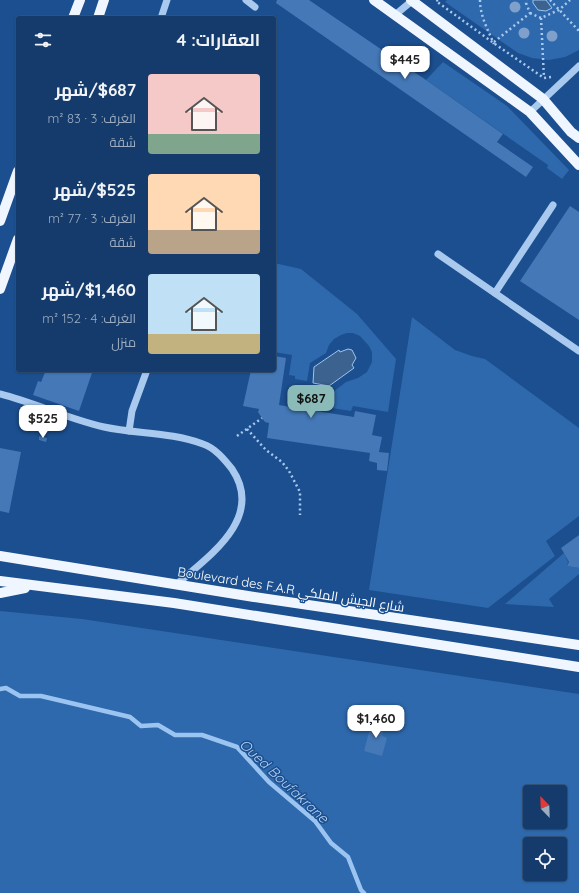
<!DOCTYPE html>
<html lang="ar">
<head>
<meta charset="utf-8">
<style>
	:root { --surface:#143b6b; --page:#1d4271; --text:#f1f3f6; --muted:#9dadc1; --line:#33557e; --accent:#8bbbb9 }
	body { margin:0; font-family:Quicksand,Cairo,sans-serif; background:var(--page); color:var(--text); direction:rtl; height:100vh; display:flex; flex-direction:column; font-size:15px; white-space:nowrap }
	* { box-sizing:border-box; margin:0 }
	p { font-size:13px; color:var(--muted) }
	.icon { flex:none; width:22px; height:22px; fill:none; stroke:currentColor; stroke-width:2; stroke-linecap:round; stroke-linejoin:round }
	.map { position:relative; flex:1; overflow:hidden; direction:ltr }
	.panel { position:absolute; left:16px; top:16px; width:260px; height:356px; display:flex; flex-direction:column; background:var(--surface); border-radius:4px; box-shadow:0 1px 3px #0004,0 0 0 1px var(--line); direction:rtl }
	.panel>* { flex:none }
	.needle { width:26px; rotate:337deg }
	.controls { position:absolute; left:523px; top:785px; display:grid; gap:8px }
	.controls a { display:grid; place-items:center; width:44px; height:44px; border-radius:4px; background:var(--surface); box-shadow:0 1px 3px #0004,0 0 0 1px var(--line); font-size:20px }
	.price { position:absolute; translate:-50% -34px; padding:0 9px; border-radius:8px; background:#fff; color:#222; font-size:13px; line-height:26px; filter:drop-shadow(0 1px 2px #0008) }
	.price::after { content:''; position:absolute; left:50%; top:24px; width:12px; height:9px; margin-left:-6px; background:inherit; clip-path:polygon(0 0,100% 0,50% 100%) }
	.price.active { background:var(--accent); color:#111 }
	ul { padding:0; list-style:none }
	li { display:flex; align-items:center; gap:12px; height:100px; padding:0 16px }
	li span { display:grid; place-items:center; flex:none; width:112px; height:80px; border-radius:4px; color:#555 }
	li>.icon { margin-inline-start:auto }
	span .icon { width:48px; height:48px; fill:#fffc; stroke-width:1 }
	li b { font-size:17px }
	h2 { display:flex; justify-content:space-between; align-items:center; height:48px; padding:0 16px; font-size:17px }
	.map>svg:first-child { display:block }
</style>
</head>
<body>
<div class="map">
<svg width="579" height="893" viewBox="0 0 579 893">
	<rect width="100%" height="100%" fill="#1b4f8f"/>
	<g fill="#2e69ad" fill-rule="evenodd">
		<path d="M447,0H579V50L565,57L549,60L532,58L518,53L445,2Z"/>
		<path d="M443,62L507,106L569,170L562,179L547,168L548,165L426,80Z"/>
		<path d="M274,263L301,269L357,314L396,359L388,412L353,406L351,411L325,407L324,405V399L346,382L358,378L367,372L372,362V352L369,346L360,336L353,333H347L341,335L334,339L329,345L326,353L310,363L307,381L295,379V376L289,375L292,355L274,352Z"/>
		<path d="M412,317L455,350L472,356L485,359L579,428V516L546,541L555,556L488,608L369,590Z"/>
		<path d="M564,553L568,562L567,566L579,568V574L549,599L554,607L505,604Z"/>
		<path d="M0,611L82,619L579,694V893H0ZM530,792H560V822H530ZM530,844H560V874H530Z"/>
	</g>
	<g fill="#3c6290" stroke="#9cc4f0">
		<path d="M533,0H546L552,8L546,11L538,10L533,3Z"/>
		<path d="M348,349L352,350L356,358L352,365L354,368L329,386L313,383L314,367L339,350L340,352Z"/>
	</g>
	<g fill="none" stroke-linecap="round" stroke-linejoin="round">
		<path stroke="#9cc4f0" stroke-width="4.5" d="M0,689L6,688L20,696H41L130,717L141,726L158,725L175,735H202L237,747L269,782L315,821L331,843L348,857L361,890L364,893"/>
	</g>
	<g fill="#4478b7">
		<path d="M277,0H309L426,80L503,134L497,142L533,167L526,177L276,3Z"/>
		<path d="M570,206L579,212V320L520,281Z"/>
		<path d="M274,356L286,358L279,405L354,417L355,411L376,415L372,435L382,437L379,452L389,453L387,471L377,470V463L369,461L370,453L267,438L269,423L265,422L262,418L258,412L259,409L243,406L251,370H274Z"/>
		<path d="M46,370H93L79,411L33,395L38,381L41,382Z"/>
		<path d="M39,436L47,438L46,442L39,440Z"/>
		<path d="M0,448L21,452L9,513L0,511Z"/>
		<path d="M579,535V568L567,566L569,562L561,548Z"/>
		<path d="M372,721L385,725L382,736L387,738L382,756L364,751Z"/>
	</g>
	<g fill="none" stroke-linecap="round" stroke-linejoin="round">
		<g stroke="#a9c9ee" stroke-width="2.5" stroke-dasharray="2 3" stroke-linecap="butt">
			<path d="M438,0L436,1L495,44L544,78L551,77"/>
			<path d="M480,0C480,16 488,30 494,44"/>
			<path d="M550,0L579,31"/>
			<path d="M530,13L541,18L559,10L570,0"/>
			<path d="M541,18L544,78"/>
			<path d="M494,42L530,13L526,3L527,0"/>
			<path d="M247,429L266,450L282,462L289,471L300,492V515"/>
			<path d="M237,436L262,418"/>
		</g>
		<g stroke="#a9c9ee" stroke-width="7">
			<path d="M246,0L255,7"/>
			<path d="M395,15L413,0"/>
			<path d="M161,18L167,0"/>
			<path d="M530,112L579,66"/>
			<path d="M438,254L579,351"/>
			<path d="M495,293L553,205"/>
			<path d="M0,394C35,403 69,419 104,427C136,434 171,432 203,444C215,448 224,459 232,469C265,518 209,556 177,584"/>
			<path d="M129,431L132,411L147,370"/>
		</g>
		<g stroke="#f0f6ff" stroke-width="10">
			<path d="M374,0L530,112L579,165"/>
			<path d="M411,0L543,99L571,132L579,138"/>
			<path d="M73,18L80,0"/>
			<path d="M98,18L104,0"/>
			<path d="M0,221L18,171"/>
			<path d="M0,289L18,239"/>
			<path d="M0,556L254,597L579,645"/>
			<path d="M0,581L174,603L579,667"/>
			<path d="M0,593L25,588"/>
		</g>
	</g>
	<g fill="#7ea0ca">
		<circle cx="515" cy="7" r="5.5"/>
		<circle cx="524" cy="33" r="5.5"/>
		<circle cx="552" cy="36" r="5.5"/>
	</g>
	<g text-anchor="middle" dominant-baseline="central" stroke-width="3" stroke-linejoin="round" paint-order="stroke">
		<g font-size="13" fill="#fff" stroke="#1b4f8f">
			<text transform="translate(291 589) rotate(9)">Boulevard des F.A.R شارع الجيش الملكي</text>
		</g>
		<g font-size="14" font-style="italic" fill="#b5d3f5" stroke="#1b4f8f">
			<text transform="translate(284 781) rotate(43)">Oued Boufakrane</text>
		</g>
	</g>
</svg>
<div class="controls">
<a><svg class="needle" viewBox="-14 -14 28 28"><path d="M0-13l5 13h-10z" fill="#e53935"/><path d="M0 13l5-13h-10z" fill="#9dadc1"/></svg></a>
<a><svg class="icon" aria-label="locate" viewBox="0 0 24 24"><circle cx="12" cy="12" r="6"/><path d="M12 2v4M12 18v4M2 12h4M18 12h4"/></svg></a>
</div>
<b class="price" style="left:405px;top:80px">$445</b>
<b class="price active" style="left:311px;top:419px">$687</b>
<b class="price" style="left:43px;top:439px">$525</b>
<b class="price" style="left:376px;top:739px">$1,460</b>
<section class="panel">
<h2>العقارات: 4<svg class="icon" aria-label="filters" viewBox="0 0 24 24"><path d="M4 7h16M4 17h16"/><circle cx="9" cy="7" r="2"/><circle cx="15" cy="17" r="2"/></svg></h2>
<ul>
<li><span style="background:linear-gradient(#f6c9c9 75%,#7fa58c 0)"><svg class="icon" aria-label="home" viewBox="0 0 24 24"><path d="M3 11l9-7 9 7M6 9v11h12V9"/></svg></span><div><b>$687/شهر</b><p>الغرف: 3 · 83 m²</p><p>شقة</p></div></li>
<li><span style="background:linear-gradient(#ffd9b3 70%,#b9a48a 0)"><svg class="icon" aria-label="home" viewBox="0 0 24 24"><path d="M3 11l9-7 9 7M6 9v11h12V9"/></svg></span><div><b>$525/شهر</b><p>الغرف: 3 · 77 m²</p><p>شقة</p></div></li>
<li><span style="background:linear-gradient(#bfe0f5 75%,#c2b280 0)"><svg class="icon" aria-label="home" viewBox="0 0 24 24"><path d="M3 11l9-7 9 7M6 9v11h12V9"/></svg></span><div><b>$1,460/شهر</b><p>الغرف: 4 · 152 m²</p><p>منزل</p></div></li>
</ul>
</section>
</div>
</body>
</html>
